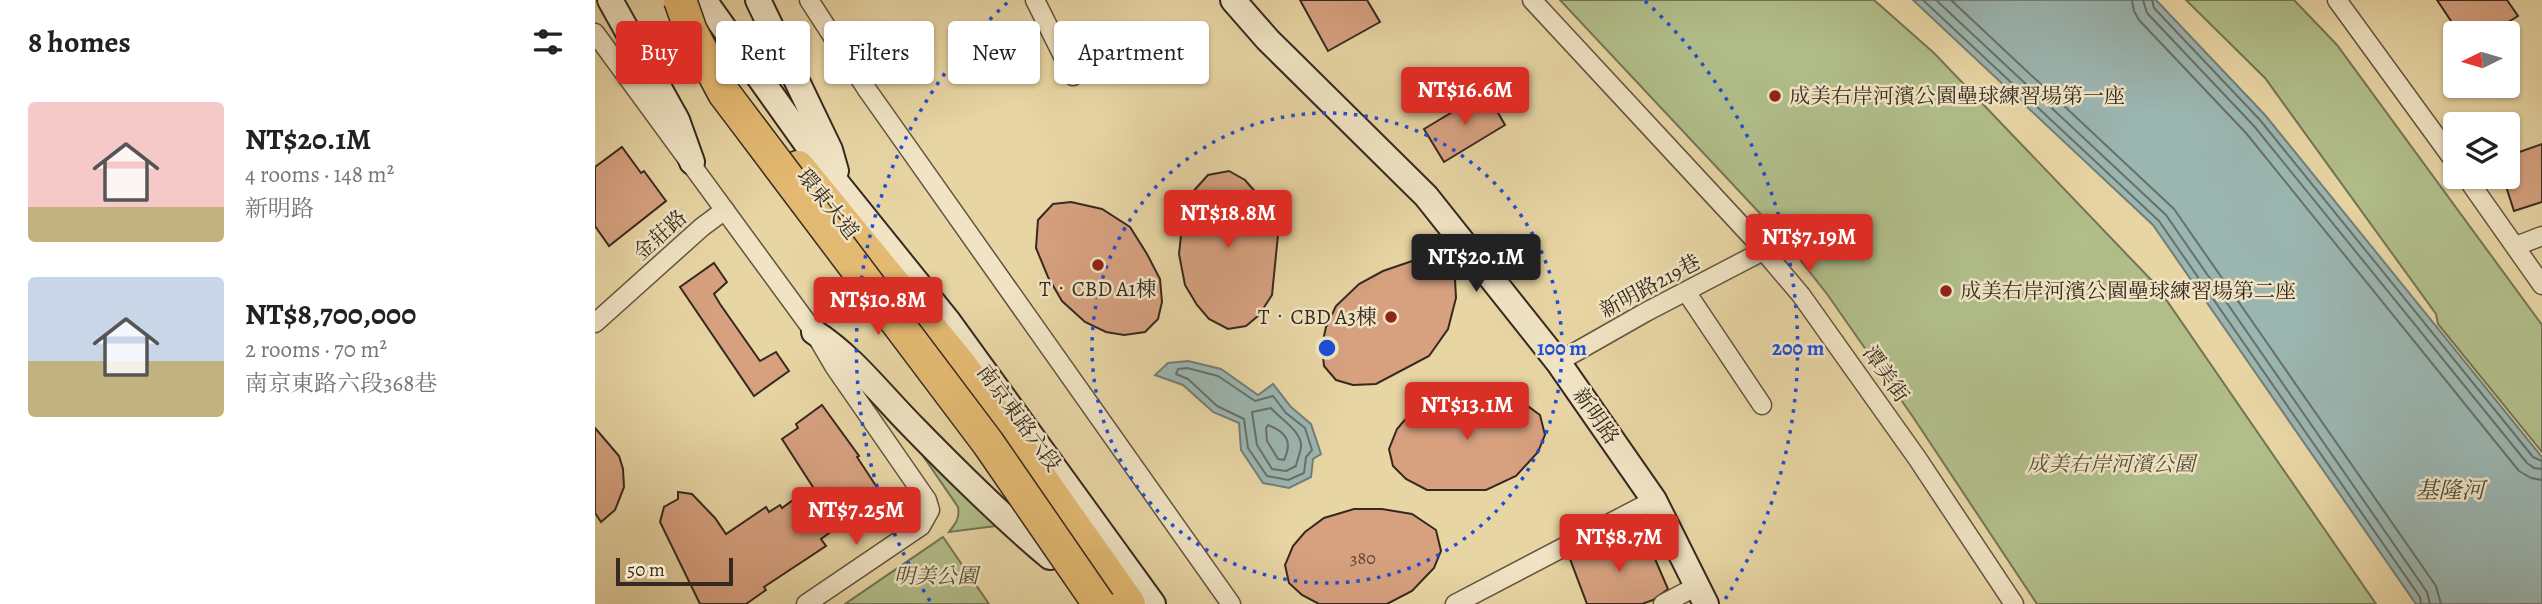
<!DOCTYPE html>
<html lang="en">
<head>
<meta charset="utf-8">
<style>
	:root { --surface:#fff; --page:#f2f2f2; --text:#222; --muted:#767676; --accent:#d93025 }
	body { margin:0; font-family:Alegreya,"Noto Serif TC",serif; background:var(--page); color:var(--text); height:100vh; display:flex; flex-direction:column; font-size:26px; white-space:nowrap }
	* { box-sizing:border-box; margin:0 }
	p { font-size:23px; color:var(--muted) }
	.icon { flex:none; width:38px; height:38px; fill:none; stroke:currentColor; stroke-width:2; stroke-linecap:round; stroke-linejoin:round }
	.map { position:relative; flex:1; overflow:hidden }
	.details { display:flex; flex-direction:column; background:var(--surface); width:595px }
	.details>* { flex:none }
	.top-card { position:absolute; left:21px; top:21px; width:665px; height:63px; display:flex; gap:14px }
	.needle { width:46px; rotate:265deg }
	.fabs { position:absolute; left:1848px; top:21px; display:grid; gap:14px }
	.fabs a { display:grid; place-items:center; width:77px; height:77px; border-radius:7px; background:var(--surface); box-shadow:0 2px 5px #0004; font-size:35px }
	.scale { position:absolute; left:21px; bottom:18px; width:117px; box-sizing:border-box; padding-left:7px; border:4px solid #36291f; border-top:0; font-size:19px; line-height:24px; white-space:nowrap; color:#36291f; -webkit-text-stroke:5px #f0e4c4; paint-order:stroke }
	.price { position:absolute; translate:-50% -60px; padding:0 16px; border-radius:7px; background:var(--accent); color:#fff; font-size:23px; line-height:46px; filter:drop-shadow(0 2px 4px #0008) }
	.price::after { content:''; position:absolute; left:50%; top:42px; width:21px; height:16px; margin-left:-10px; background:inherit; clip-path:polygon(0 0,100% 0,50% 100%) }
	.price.selected { background:#222; color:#fff }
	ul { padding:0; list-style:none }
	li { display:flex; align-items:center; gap:21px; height:175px; padding:0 28px }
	li span { display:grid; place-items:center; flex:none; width:196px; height:140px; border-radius:7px; color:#555 }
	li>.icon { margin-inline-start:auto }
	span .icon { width:84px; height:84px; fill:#fffc; stroke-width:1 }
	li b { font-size:30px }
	h2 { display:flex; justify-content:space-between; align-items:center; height:84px; padding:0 28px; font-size:30px }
	.chip { padding:0 24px; border-radius:7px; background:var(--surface); box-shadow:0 2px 5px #0004; font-size:24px; line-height:63px }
	.chip.selected { background:var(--accent); color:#fff }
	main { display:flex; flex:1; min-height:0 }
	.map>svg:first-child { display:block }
</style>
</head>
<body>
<main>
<section class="details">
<h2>8 homes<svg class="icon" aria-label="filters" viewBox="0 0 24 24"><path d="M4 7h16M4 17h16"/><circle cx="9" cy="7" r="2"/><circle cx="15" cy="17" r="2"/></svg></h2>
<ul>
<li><span style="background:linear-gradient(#f6c9c9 75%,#c2b280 0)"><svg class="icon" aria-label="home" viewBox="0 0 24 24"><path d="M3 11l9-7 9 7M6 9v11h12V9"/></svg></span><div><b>NT$20.1M</b><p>4 rooms · 148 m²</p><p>新明路</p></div></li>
<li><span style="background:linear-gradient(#c9d6e8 60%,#c2b280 0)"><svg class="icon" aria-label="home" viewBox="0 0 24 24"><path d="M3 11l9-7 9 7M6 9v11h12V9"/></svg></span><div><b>NT$8,700,000</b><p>2 rooms · 70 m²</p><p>南京東路六段368巷</p></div></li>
</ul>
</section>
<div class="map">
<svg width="1947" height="604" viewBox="0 0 1947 604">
	<rect width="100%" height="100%" fill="#e8d5a4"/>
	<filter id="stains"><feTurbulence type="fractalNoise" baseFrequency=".00286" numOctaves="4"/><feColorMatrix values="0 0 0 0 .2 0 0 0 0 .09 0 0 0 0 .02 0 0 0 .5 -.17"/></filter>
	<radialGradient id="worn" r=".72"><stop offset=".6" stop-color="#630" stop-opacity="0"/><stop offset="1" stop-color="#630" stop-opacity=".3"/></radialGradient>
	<g fill="#b1be8a" stroke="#747454" stroke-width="2">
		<path d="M965,0H1279L1339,53L1561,285L1781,604H1442L1318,417L1232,294L1188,238Z"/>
		<path d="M1591,0H1699L1742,45L1947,325V452L1843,324L1841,314L1670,78Z"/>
		<path d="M315,437L347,468L401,526L354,532C361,523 365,518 363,507Z"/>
		<path d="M348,537L394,604H250Z"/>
	</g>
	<g fill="#9bb6b1" stroke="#737e77" stroke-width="2">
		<path d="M1318,0H1561L1670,115L1947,457V604H1821L1558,225Z"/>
		<path d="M593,361L626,369L663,395L678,384L696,407L716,424L726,454L718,459L716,477L694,488L668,483L646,450L644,423L618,412L588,385L560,375L573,363Z"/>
	</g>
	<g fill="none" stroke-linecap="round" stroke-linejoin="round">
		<g stroke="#687068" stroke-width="2">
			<path d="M1328,0L1564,221L1825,597L1826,604"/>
			<path d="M1341,0L1571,215L1832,592L1835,604"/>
			<path d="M1356,0L1579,209L1841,586L1846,604"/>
			<path d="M1537,0L1539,11L1544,20L1651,133L1924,471L1936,478L1947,480"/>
			<path d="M1548,0L1552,13L1659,126L1932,463L1939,468L1947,469"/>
			<path d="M1557,0L1559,8L1665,120L1938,457L1947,461"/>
			<path d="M592,368L623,376L660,401L678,396L691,413L710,428L717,450L711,457L709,473L693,480L672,476L653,448L649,419L622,406L593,379L581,374L583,369Z"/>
			<path d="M676,408C685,419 704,429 706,444C707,450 702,459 701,466L691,471L677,469L662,445L657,412Z"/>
			<path d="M673,425C691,432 698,441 689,460L683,459L672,441L671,428Z"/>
		</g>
	</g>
	<g fill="#d7a180" stroke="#36291f" stroke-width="2">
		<path d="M705,0H772L785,22L733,51Z"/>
		<path d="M1842,0H1912L1923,16L1900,30L1896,24L1883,33H1864Z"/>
		<path d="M891,92L910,125L849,162L829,129Z"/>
		<path d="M1947,144V202L1919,211L1908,177H1913V156Z"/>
		<path d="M27,147L46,173L49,171L71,201L14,246L0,226V167Z"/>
		<path d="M634,171L650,180L671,204L683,235L677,295L664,315L651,326L633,329L614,319L602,305L590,285L584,254L587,226L594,196L613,175Z"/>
		<path d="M476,202L507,209L535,227L552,254L565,279L567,302L563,319L550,332L529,335L511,332L490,322L467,301L453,277L441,248L443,220L458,204Z"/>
		<path d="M817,261L845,264L860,279L861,298L853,329L834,356L781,384L758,385L741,380L729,366L727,345L731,327L741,306L764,284L788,271Z"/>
		<path d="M119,263L132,282L119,294L125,304L165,361L181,352L194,371L159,396L85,287Z"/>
		<path d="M891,393L922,398L945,415L950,435L943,452L921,476L891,490H832L811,479L798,466L794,449L802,429L814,415L833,402L863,394Z"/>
		<path d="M227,405L264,456L262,457L287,495L226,539L231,546L169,587L171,590L151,604H105L65,522L69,507L83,499V492L97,494L120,518L131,534L171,507L174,512L185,505L187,508L198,500L206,513L225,498L187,439L203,428L201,424Z"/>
		<path d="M0,428L24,456L28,469L29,487L20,510L6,522L0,513Z"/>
		<path d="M759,509H787L817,514L841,530L846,551L839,568L817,591L792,604H724L707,595L694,583L690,565L698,546L710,532L729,518Z"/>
		<path d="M1017,537L1023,550L1051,538L1073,589L1058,600L1047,604H992L975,559Z"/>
	</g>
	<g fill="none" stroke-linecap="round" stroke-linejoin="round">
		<defs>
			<g id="street">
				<path d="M214,0L273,91L636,604"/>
				<path d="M440,0L478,76"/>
				<path d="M937,0L1156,236L1206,295L1322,458L1419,604"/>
				<path d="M1742,0L1860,162"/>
				<path d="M0,33L219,332L239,366L332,500L335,510L326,526L211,604"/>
				<path d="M1871,177L1947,285"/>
				<path d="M1921,246L1947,236"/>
				<path d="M1092,293L1167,405"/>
				<path d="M0,323L107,227L130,210"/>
				<path d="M963,362L1051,312L1168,251"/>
				<path d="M860,604L1059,500"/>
				<path d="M1068,604L1102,586"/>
			</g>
			<g id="secondary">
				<path d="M15,0L82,120L97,162"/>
				<path d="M109,0L221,157L353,321L558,604"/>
				<path d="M163,0L235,150L241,171"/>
				<path d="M638,0L673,40L831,196L963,362L1059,500L1111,604"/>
				<path d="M219,332C258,357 286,395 319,428C362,472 407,517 455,557"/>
			</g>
			<path id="highway" d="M203,167L366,366L534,604"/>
		</defs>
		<use href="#street" stroke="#625440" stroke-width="21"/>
		<use href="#secondary" stroke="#36291f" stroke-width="28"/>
		<use href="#highway" stroke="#36291f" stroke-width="35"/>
		<use href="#street" stroke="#f0e4c4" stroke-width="18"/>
		<use href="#secondary" stroke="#f0e4c4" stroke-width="24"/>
		<use href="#highway" stroke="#e4ba72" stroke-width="32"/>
		<defs>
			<path id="highway-bridge" d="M85,0L96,31L129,93L393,443L504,604"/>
		</defs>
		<use href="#highway-bridge" stroke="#36291f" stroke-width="35" stroke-linecap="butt"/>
		<use href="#highway-bridge" stroke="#e4ba72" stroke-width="32"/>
	</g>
	<g fill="none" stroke="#1d4ed8" stroke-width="3.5" stroke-dasharray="3.5 7">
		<circle cx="732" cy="348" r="235"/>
		<path d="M335 601A471 471 0 0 1 414 1M1050 1A471 471 0 0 1 1129 601"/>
	</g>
	<g fill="#8f2418" stroke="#f0e4c4" stroke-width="2.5">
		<circle cx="1180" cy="96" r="7"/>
		<circle cx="503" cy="265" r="7"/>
		<circle cx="1351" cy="291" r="7"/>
		<circle cx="796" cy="317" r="7"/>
	</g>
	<g text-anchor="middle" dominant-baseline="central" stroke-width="5" stroke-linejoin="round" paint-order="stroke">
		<g font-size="18" fill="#5e4737">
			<text x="768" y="558">380</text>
		</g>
		<g font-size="21" fill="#36291f" stroke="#f0e4c4" text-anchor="start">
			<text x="1194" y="96">成美右岸河濱公園壘球練習場第一座</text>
			<text x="503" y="289" text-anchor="middle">T．CBD A1棟</text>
			<text x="1365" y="291">成美右岸河濱公園壘球練習場第二座</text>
			<text x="782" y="317" text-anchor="end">T．CBD A3棟</text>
		</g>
		<g font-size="21" fill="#36291f" stroke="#f0e4c4">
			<text transform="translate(233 204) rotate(51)">環東大道</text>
			<text transform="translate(65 235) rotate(-42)">金莊路</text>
			<text transform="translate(1055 286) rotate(-28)">新明路219巷</text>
			<text transform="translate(1291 374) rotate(55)">潭美街</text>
			<text transform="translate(1001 416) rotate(55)">新明路</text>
			<text transform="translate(424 418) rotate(54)">南京東路六段</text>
		</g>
		<g font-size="21" font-style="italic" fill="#554e3a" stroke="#f0e4c4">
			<text x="1516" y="464">成美右岸河濱公園</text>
			<text x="341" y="576">明美公園</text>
		</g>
		<g font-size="23" font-style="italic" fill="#4f4c44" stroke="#f0e4c4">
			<text x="1855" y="490">基隆河</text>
		</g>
	</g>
	<circle cx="732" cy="348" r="10" fill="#1d4ed8" stroke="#f0e4c4" stroke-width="3.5"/>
	<g font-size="21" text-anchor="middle" font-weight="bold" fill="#1d4ed8" stroke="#f0e4c4" stroke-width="5" stroke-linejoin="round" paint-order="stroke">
		<text x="967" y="355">100 m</text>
		<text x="1203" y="355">200 m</text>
	</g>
	<rect width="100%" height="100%" filter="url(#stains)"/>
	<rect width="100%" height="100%" fill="url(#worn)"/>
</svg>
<div class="fabs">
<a><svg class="needle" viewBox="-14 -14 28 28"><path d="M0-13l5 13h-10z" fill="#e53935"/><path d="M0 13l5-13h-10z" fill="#767676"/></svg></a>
<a><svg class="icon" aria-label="layers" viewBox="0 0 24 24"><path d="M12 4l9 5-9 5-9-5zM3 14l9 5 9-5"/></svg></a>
</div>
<div class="scale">50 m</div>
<b class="price" style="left:870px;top:127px">NT$16.6M</b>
<b class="price" style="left:633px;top:250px">NT$18.8M</b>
<b class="price" style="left:1214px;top:274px">NT$7.19M</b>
<b class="price selected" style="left:881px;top:294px">NT$20.1M</b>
<b class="price" style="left:283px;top:337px">NT$10.8M</b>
<b class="price" style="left:872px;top:442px">NT$13.1M</b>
<b class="price" style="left:261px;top:547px">NT$7.25M</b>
<b class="price" style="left:1024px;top:574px">NT$8.7M</b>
<div class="top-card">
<a class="chip selected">Buy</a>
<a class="chip">Rent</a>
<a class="chip">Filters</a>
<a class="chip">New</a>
<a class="chip">Apartment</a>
</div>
</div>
</main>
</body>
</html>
